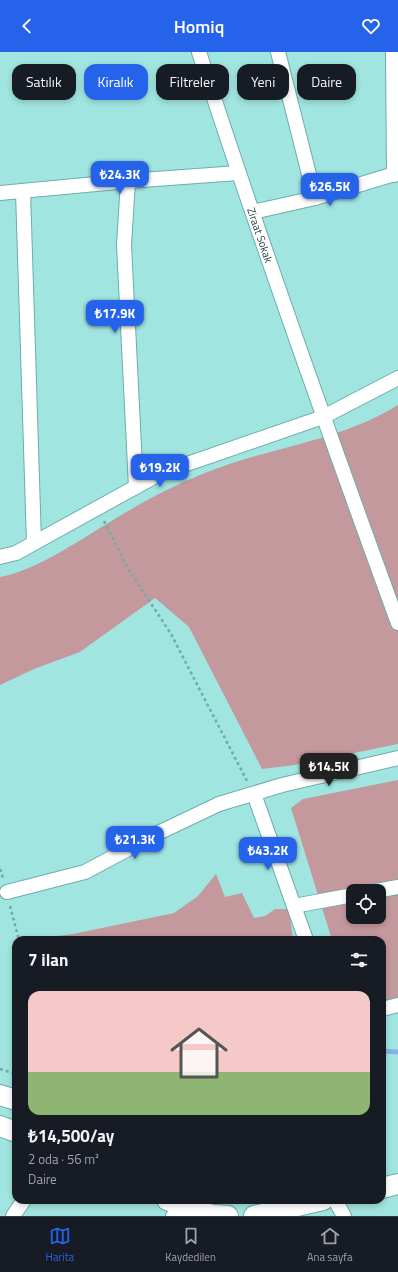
<!DOCTYPE html>
<html lang="tr">
<head>
<meta charset="utf-8">
<style>
	:root { --surface:#171b24; --page:#242831; --text:#f1f3f6; --muted:#9ea1a6; --line:#363941; --accent:#2563eb }
	body { margin:0; font-family:"Titillium Web",sans-serif; background:var(--page); color:var(--text); height:100vh; display:flex; flex-direction:column; font-size:15px; white-space:nowrap }
	* { box-sizing:border-box; margin:0 }
	p { font-size:13px; color:var(--muted) }
	.icon { flex:none; width:22px; height:22px; fill:none; stroke:currentColor; stroke-width:2; stroke-linecap:round; stroke-linejoin:round }
	.map { position:relative; flex:1; overflow:hidden }
	.side { position:absolute; left:12px; top:884px; width:374px; height:268px; display:flex; flex-direction:column; background:var(--surface); border-radius:12px; box-shadow:0 2px 6px #0003 }
	.side>* { flex:none }
	.top-card { position:absolute; left:12px; top:12px; width:374px; height:36px; display:flex; gap:8px }
	.controls { position:absolute; left:346px; top:832px; display:grid; gap:8px }
	.controls a { display:grid; place-items:center; width:40px; height:40px; border-radius:8px; background:var(--surface); box-shadow:0 2px 6px #0003; font-size:20px }
	.price { position:absolute; translate:-50% -34px; padding:0 9px; border-radius:8px; background:var(--accent); color:#fff; font-size:13px; line-height:26px; filter:drop-shadow(0 1px 2px #0008) }
	.price::after { content:''; position:absolute; left:50%; top:24px; width:12px; height:9px; margin-left:-6px; background:inherit; clip-path:polygon(0 0,100% 0,50% 100%) }
	.price.active { background:#222; color:#fff }
	ul { padding:0; list-style:none }
	li { display:grid; align-content:center; gap:8px; height:212px; padding:0 16px }
	li span { display:grid; place-items:center; height:124px; border-radius:12px; color:#555 }
	li>.icon { margin-inline-start:auto }
	span .icon { width:72px; height:72px; fill:#fffc; stroke-width:1 }
	li b { font-size:17px }
	h2 { display:flex; justify-content:space-between; align-items:center; height:48px; padding:0 16px; font-size:17px }
	.tag { padding:0 14px; border-radius:12px; background:var(--surface); box-shadow:0 2px 6px #0003; font-size:14px; line-height:36px }
	.tag.active { background:var(--accent); color:#fff }
	header { display:flex; justify-content:space-between; align-items:center; height:52px; padding:0 16px; background:var(--accent); color:#fff; font-size:18px; font-weight:600 }
	.dock { display:flex; justify-content:space-around; align-items:center; height:56px; border-top:1px solid var(--line); background:var(--surface); font-size:11px; color:var(--muted) }
	.dock a { display:grid; justify-items:center; gap:2px }
	.dock .active { color:var(--accent) }
	.map>svg:first-child { display:block }
</style>
</head>
<body>
<header><svg class="icon" aria-label="back" viewBox="0 0 24 24"><path d="M15 5l-7 7 7 7"/></svg>Homiq<svg class="icon" aria-label="heart" viewBox="0 0 24 24"><path d="M12 20l-8-8c-3-5 5-10 8-4 3-6 11-1 8 4z"/></svg></header>
<div class="map">
<svg width="398" height="1164" viewBox="0 0 398 1164">
	<rect width="100%" height="100%" fill="#a1e5e1"/>
	<g fill="#c4999e" fill-rule="evenodd">
		<path d="M398,353V692L295,713L262,717L189,575L155,546L80,600L34,617L0,633V525C36,519 86,484 118,465C157,441 201,420 245,407C297,392 351,382 398,353Z"/>
		<path d="M398,728V948L382,952V888H332L291,756L303,747ZM353,839H379V865H353Z"/>
		<path d="M216,822L225,845L242,841L254,866L265,864L275,857H289L293,888H24L73,882L174,861L198,844Z"/>
	</g>
	<g fill="none" stroke-linecap="round" stroke-linejoin="round">
		<path stroke="#87b3e2" stroke-width="5" d="M382,999L398,1000"/>
		<defs>
			<g id="street">
				<path id="s1" d="M199,0C261,192 329,382 398,571"/>
				<path d="M278,0L315,146"/>
				<path d="M393,0L394,123"/>
				<path d="M128,129L124,193L136,435"/>
				<path d="M23,139L34,491"/>
				<path d="M0,141L128,129L238,121"/>
				<path d="M253,160L315,146L398,121"/>
				<path d="M0,505L16,501L161,421L323,365L398,326"/>
				<path d="M254,742L306,888"/>
				<path d="M376,839L398,835"/>
				<path d="M7,840L85,820L158,781L219,752L282,733L398,706"/>
				<path d="M294,854L353,843"/>
				<path d="M382,957L398,953"/>
				<path d="M335,1148L344,1164"/>
				<path d="M13,1164L24,1148"/>
				<path d="M173,1164L192,1157"/>
			</g>
			<g id="secondary">
				<path d="M0,1043L16,1048"/>
				<path d="M0,1074L16,1080"/>
				<path d="M382,1136L398,1132"/>
				<path d="M167,1148L212,1163L228,1164"/>
				<path d="M254,1164L323,1148"/>
			</g>
		</defs>
		<use href="#street" stroke="#6caeaa" stroke-width="16"/>
		<use href="#secondary" stroke="#6caeaa" stroke-width="22"/>
		<g stroke="#73aaa7" stroke-width="2.5" stroke-dasharray="3 3" stroke-linecap="butt">
			<path d="M104,469L127,515L171,582L247,729"/>
			<path d="M0,817L3,826"/>
			<path d="M10,854L19,888"/>
			<path d="M0,1017L16,1022"/>
		</g>
		<use href="#street" stroke="#fff" stroke-width="14"/>
		<use href="#secondary" stroke="#fff" stroke-width="20"/>
	</g>
	<g text-anchor="middle" dominant-baseline="central" stroke-width="4" stroke-linejoin="round" paint-order="stroke">
		<g font-size="11" fill="#193533" stroke="#e4fefc">
			<text stroke="none"><textPath href="#s1" startOffset="193">Ziraat Sokak</textPath></text>
		</g>
	</g>
</svg>
<div class="controls">
<a><svg class="icon" aria-label="locate" viewBox="0 0 24 24"><circle cx="12" cy="12" r="6"/><path d="M12 2v4M12 18v4M2 12h4M18 12h4"/></svg></a>
</div>
<b class="price" style="left:120px;top:143px">₺24.3K</b>
<b class="price" style="left:330px;top:155px">₺26.5K</b>
<b class="price" style="left:115px;top:282px">₺17.9K</b>
<b class="price" style="left:160px;top:436px">₺19.2K</b>
<b class="price active" style="left:329px;top:735px">₺14.5K</b>
<b class="price" style="left:135px;top:808px">₺21.3K</b>
<b class="price" style="left:268px;top:819px">₺43.2K</b>
<div class="top-card">
<a class="tag">Satılık</a>
<a class="tag active">Kiralık</a>
<a class="tag">Filtreler</a>
<a class="tag">Yeni</a>
<a class="tag">Daire</a>
</div>
<section class="side">
<h2>7 ilan<svg class="icon" aria-label="filters" viewBox="0 0 24 24"><path d="M4 7h16M4 17h16"/><circle cx="9" cy="7" r="2"/><circle cx="15" cy="17" r="2"/></svg></h2>
<ul>
<li><span style="background:linear-gradient(#f6c9c9 65%,#8fb573 0)"><svg class="icon" aria-label="home" viewBox="0 0 24 24"><path d="M3 11l9-7 9 7M6 9v11h12V9"/></svg></span><div><b>₺14,500/ay</b><p>2 oda · 56 m²</p><p>Daire</p></div></li>
</ul>
</section>
</div>
<nav class="dock">
<a class="active"><svg class="icon" aria-label="map" viewBox="0 0 24 24"><path d="M3 6l6-2 6 2 6-2v14l-6 2-6-2-6 2zM9 4v14M15 6v14"/></svg>Harita</a>
<a><svg class="icon" aria-label="saved" viewBox="0 0 24 24"><path d="M7 4h10v16l-5-4-5 4z"/></svg>Kaydedilen</a>
<a><svg class="icon" aria-label="home" viewBox="0 0 24 24"><path d="M3 11l9-7 9 7M6 9v11h12V9"/></svg>Ana sayfa</a>
</nav>
</body>
</html>
